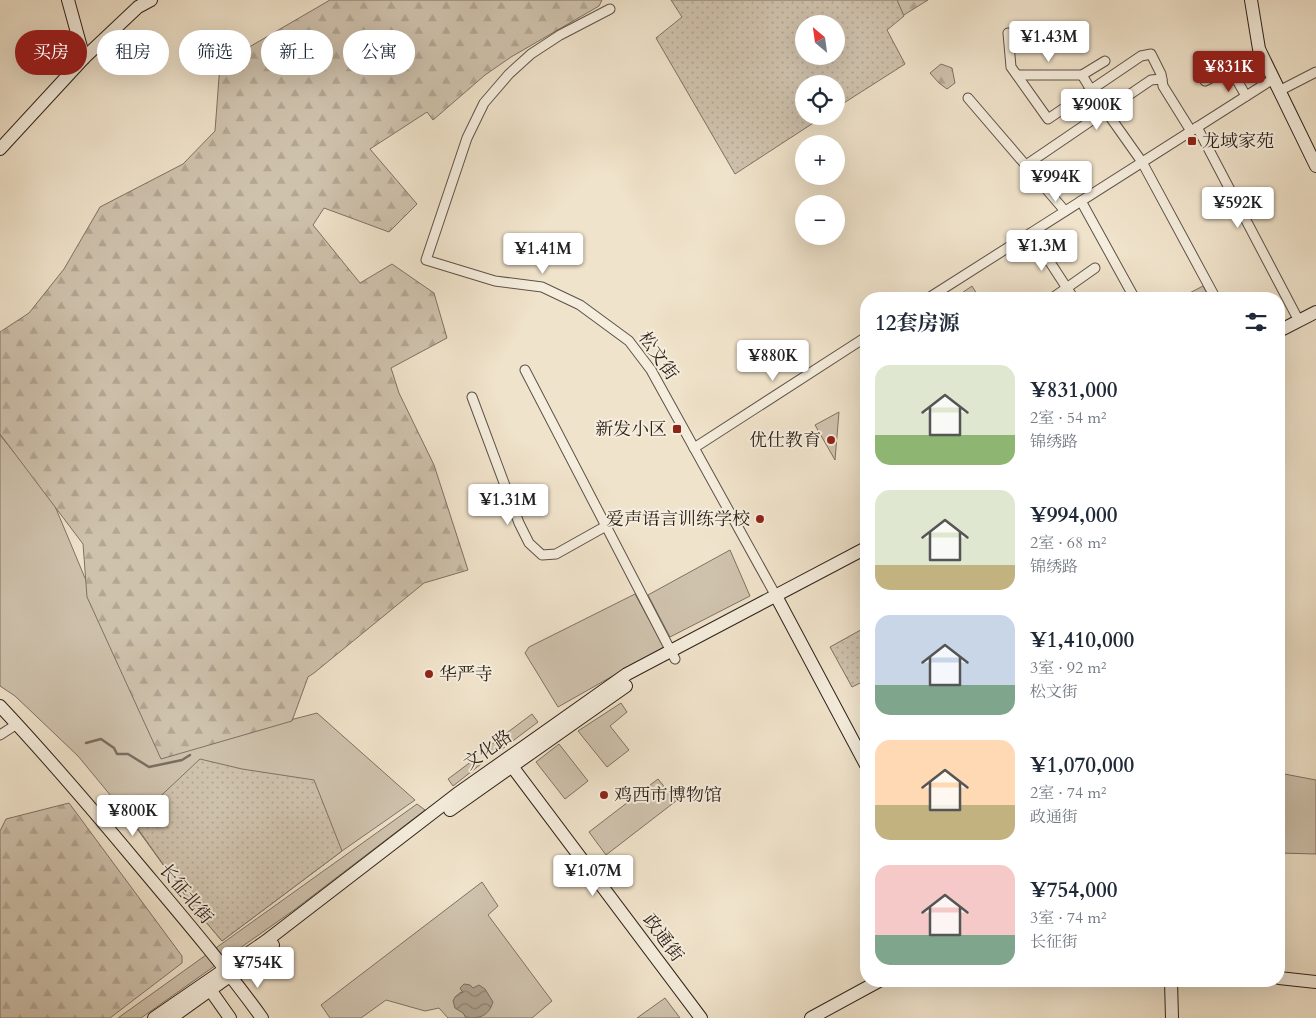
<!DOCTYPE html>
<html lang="zh">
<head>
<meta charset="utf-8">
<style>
	:root { --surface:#fff; --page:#f2f2f3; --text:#1f2937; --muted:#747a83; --accent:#8f2418 }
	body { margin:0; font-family:Cardo,"Noto Serif SC",serif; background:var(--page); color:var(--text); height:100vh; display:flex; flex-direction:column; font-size:19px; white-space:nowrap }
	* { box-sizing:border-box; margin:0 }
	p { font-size:16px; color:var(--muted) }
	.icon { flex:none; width:28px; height:28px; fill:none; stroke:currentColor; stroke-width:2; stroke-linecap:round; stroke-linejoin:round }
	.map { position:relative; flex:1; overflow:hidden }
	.sheet { position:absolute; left:860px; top:292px; width:425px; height:695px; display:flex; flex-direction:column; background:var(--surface); border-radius:20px; box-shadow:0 5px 20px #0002 }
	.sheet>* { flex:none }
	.top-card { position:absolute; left:15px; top:30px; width:475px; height:45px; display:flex; gap:10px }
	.needle { width:32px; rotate:331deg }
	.tools { position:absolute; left:795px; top:15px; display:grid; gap:10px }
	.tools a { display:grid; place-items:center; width:50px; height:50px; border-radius:50%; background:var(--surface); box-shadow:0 5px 20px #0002; font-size:25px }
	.price { position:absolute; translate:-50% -42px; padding:0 11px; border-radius:5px; background:#fff; color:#222; font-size:16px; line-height:32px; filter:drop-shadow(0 1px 2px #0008) }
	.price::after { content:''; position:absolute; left:50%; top:30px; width:15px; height:11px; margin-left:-8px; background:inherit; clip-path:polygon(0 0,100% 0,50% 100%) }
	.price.current { background:var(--accent); color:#fff }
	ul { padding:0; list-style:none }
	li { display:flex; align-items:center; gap:15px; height:125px; padding:0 15px }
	li span { display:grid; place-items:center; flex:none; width:140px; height:100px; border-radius:15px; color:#555 }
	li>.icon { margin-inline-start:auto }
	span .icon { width:60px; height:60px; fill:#fffc; stroke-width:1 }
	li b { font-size:21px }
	h2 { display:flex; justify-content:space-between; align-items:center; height:60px; padding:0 15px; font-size:21px }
	.tag { padding:0 18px; border-radius:22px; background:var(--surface); box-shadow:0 5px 20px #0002; font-size:18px; line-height:45px }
	.tag.current { background:var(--accent); color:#fff }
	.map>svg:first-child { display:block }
</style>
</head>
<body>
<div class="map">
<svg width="1316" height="1018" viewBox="0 0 1316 1018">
	<defs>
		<pattern id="forest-firs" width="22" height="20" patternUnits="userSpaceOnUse" patternTransform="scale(1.25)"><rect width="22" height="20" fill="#cfc2ad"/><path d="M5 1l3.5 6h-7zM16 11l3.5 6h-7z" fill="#b2a694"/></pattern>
		<pattern id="garden-dots" width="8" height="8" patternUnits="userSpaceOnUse" patternTransform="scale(1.25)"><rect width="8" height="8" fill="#cfc2ad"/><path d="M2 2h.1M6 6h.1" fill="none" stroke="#b2a694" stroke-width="1.8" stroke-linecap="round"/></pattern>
		<pattern id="water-waves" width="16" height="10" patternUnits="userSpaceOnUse" patternTransform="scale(1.25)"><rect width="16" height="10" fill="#aea18f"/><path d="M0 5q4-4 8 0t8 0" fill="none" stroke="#8e8374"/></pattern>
	</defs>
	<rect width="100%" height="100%" fill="#f0e3cb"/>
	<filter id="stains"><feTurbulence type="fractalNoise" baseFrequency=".004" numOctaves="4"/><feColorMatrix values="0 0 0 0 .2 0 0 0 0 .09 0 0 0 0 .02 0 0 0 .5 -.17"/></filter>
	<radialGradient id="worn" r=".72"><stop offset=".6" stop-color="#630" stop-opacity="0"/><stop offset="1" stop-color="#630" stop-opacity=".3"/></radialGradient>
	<g fill="#cfc2ad" stroke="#7e7264">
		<path d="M1033,25H1044L1045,48H1035Z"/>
		<path d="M1049,26H1061V46L1049,47Z"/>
		<path d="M972,286L980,299H953Z"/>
		<path d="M1203,286L1210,299H1178Z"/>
		<path d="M839,412L835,460L815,425Z"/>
		<path d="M0,435L52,499L141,712L164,753L317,713L415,800L342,851L222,941L195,909L130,819L78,756L15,696L0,686Z"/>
		<path d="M730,550L750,596L670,637L648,595Z"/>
		<path d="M635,594L664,647L558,707L525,653L529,647Z"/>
		<path d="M621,703L627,712L610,726L629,750L607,767L578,731Z"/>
		<path d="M532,714L538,722L494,755L488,747Z"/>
		<path d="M559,744L588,781L565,799L536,762Z"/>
		<path d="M476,758L481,764L453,786L448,779Z"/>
		<path d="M1279,773L1316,780V854L1279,853Z"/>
		<path d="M658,779L676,801L606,855L589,832Z"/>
		<path d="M417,804L425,810L294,910L141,1018H118Z"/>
		<path d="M482,882L498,906L488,915L552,1001L532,1018H448L439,1008L425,1011L386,1000L361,1018H330L321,1005Z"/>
		<path d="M665,998L680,1018H637Z"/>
	</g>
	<g fill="url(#forest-firs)" stroke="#7e7264">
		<path d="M330,0H602L599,6L511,57L485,75L433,120L427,112L370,149L417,204L389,232L324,208L313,225L360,283L392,264L434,293L447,338L391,368L399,393L434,465L468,570L424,583L314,673L308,677L292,721L161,759L87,597L83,544L0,434V332L29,313L64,269L100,207L183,164L215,131L220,64Z"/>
		<path d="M889,0H928L899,18Z"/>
		<path d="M941,64L952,68L955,83L947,89L939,83L930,73Z"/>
		<path d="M69,803L182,956V963L110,1018H0V831L6,819Z"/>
	</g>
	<g fill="url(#garden-dots)" stroke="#7e7264" fill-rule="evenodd">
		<path d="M671,0H897L904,16L887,30L905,64L836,108V84H804V116H824L735,174L656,38L682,17ZM804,24H836V56H804Z"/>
		<path d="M866,627V680L852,687L830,647Z"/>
		<path d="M200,759L242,769L314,780L342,851L222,941L195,909L133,822Z"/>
	</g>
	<path fill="url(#water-waves)" stroke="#7b6e61" d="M464,984L470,985L473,988L479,985L485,989L493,1002C488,1017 480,1018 466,1018L463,1013L455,1008L453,1001L455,997L461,992L463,993L460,988Z"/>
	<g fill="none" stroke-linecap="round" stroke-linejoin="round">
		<path stroke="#7b6e61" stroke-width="2.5" d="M86,743L101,739L114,748L117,754H128L149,767L182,760L190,755"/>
		<defs>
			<g id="street">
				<path d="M610,9L560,35L531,54L509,74L484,103L467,138L426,260L495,281L542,287L580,305L629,341L651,370L776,596"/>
				<path d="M1008,33L1011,67L1048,119L1141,56L1151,54L1161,74L1163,86L1191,131"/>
				<path d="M1105,61L1082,75L1091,90L1142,162L1216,299"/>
				<path d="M1017,75H1082"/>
				<path d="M1205,81L1230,68L1246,96"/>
				<path d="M1279,91L1316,72"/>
				<path d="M968,98L1065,211"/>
				<path d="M1197,127L1299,321"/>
				<path d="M1026,165L1151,80L1162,79"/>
				<path d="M1081,201L1135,299"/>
				<path d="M1031,233L1074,299"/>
				<path d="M927,299L1273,79"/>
				<path d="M1051,299L1095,268"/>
				<path d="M525,370L675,659"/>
				<path d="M472,397L519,523L529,543L542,555L556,554L606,526"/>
				<path d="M694,448L866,337"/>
				<path d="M0,735L17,724"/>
			</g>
			<g id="secondary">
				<path d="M68,0L84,58"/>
				<path d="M1251,0L1259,49L1316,166"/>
				<path d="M0,149L84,58L138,7L151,0"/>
				<path d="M1279,331L1316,312"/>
				<path d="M776,596L866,765"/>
				<path d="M0,706C48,757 93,810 138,864C180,914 223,964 262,1018"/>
				<path d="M508,761L701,1018"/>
				<path d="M450,810L626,686"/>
				<path d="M1279,978L1316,982"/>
				<path d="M1171,981L1172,1018"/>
				<path d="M211,991L230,1018"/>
				<path d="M154,1018L266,941L457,794L627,674L866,548"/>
				<path d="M171,1018L273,945"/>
				<path d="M811,1018L879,981"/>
			</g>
		</defs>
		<use href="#street" stroke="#5e5247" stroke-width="11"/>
		<use href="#secondary" stroke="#2e221b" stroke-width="14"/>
		<use href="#street" stroke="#f5eddd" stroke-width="9"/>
		<use href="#secondary" stroke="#f5eddd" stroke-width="12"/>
	</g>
	<g fill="#8f2418" stroke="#f5eddd" stroke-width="2">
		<rect x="1187" y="136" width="10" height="10" rx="2.5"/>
		<rect x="672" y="424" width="10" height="10" rx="2.5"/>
		<circle cx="831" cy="440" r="5"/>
		<circle cx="760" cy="519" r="5"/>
		<circle cx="429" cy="674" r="5"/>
		<circle cx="604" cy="795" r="5"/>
	</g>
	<g text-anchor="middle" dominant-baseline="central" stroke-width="4" stroke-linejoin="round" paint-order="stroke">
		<g font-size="18" fill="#2e221b" stroke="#f5eddd" text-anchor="start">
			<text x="1202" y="141">龙域家苑</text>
			<text x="667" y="429" text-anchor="end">新发小区</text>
			<text x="821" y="440" text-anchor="end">优仕教育</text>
			<text x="750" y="519" text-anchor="end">爱声语言训练学校</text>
			<text x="439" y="674">华严寺</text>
			<text x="614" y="795">鸡西市博物馆</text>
		</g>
		<g font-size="18" fill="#2e221b" stroke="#f5eddd">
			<text transform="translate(658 356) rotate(55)">松文街</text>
			<text transform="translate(488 750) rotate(-35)">文化路</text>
			<text transform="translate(186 894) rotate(50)">长征北街</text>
			<text transform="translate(663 938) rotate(53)">政通街</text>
		</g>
	</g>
	<rect width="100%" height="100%" filter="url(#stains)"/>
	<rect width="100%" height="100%" fill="url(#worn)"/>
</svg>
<div class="tools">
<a><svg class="needle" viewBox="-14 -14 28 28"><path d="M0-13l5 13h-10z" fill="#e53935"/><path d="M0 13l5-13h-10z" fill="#747a83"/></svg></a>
<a><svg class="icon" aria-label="locate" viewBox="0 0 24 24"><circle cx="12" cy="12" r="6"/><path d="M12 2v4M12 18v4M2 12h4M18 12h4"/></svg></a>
<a>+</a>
<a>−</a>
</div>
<b class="price" style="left:1049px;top:63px">¥1.43M</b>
<b class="price current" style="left:1229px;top:93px">¥831K</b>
<b class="price" style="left:1097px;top:131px">¥900K</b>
<b class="price" style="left:1056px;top:203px">¥994K</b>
<b class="price" style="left:1238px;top:229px">¥592K</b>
<b class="price" style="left:1042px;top:272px">¥1.3M</b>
<b class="price" style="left:543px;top:275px">¥1.41M</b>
<b class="price" style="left:773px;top:382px">¥880K</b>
<b class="price" style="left:508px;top:526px">¥1.31M</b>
<b class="price" style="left:133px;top:837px">¥800K</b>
<b class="price" style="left:593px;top:897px">¥1.07M</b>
<b class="price" style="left:258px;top:989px">¥754K</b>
<div class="top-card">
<a class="tag current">买房</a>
<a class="tag">租房</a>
<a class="tag">筛选</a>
<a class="tag">新上</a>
<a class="tag">公寓</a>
</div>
<section class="sheet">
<h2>12套房源<svg class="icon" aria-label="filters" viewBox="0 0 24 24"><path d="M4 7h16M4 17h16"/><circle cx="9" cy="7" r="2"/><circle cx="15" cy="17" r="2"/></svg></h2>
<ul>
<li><span style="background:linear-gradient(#dfe7d0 70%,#8fb573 0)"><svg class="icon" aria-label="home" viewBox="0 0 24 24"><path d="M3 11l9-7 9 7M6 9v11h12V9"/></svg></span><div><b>¥831,000</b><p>2室 · 54 m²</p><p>锦绣路</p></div></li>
<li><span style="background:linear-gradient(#dfe7d0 75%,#c2b280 0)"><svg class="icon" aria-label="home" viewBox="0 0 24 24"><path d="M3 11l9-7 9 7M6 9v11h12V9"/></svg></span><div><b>¥994,000</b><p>2室 · 68 m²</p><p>锦绣路</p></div></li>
<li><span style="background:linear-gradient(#c9d6e8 70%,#7fa58c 0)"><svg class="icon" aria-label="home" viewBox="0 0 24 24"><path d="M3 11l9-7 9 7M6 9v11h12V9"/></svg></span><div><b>¥1,410,000</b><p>3室 · 92 m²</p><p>松文街</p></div></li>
<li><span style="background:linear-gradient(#ffd9b3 65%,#c2b280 0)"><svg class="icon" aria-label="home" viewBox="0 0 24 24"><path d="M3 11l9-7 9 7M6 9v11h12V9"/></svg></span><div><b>¥1,070,000</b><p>2室 · 74 m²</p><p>政通街</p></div></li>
<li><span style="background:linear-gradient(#f6c9c9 70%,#7fa58c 0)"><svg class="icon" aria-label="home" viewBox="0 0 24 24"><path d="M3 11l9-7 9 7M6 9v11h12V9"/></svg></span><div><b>¥754,000</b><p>3室 · 74 m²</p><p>长征街</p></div></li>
</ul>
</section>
</div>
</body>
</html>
